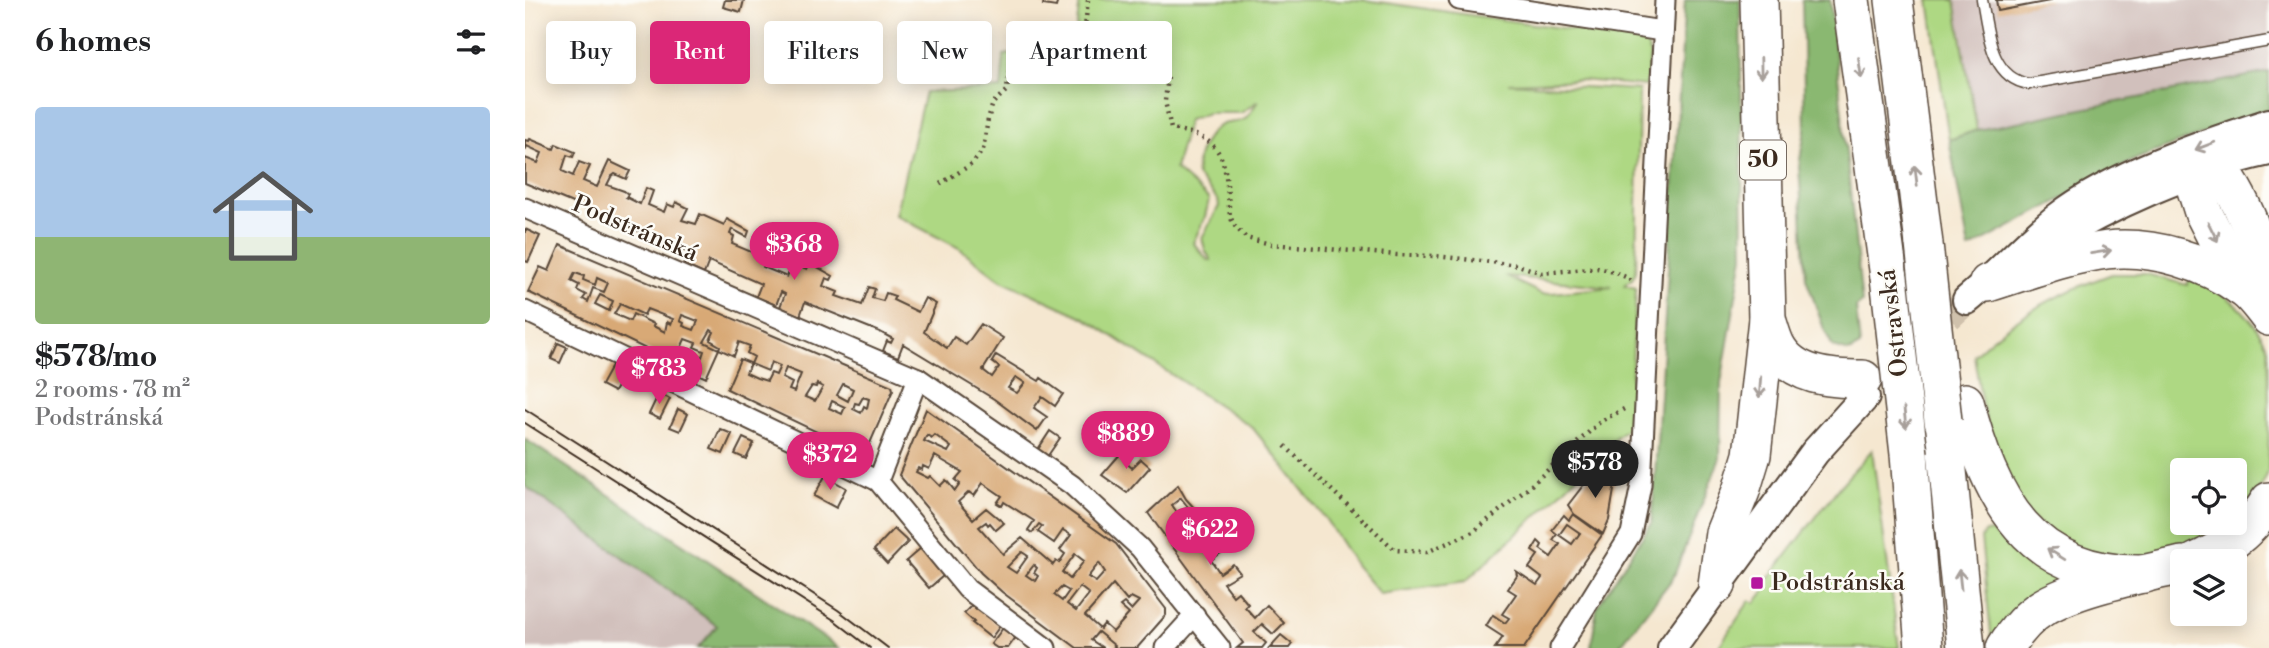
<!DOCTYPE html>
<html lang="en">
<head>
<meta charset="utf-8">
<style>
	:root { --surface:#fff; --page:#f2f2f2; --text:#202124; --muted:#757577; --accent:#db2777 }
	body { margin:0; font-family:"Libre Bodoni",serif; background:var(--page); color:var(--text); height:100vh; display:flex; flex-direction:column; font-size:26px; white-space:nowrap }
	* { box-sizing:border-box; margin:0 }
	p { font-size:23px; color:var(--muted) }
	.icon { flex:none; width:38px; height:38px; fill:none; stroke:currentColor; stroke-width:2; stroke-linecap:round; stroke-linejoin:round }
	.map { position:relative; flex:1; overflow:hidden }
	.details { display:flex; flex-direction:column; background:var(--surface); width:525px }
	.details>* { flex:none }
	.hud { position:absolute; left:21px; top:21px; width:665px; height:63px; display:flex; gap:14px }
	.controls { position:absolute; left:1645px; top:458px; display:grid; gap:14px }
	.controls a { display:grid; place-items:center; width:77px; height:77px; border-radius:7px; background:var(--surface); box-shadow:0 4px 18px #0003; font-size:35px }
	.price { position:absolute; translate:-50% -60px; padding:0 16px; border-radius:24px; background:var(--accent); color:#fff; font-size:23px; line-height:46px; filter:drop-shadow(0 2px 4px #0008) }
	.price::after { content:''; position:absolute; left:50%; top:42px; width:21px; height:16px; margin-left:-10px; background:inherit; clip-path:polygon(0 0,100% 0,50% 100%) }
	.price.current { background:#222; color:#fff }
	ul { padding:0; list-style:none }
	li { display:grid; align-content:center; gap:14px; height:371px; padding:0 35px }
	li span { display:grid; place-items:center; height:217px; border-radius:7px; color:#555 }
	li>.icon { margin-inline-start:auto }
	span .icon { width:126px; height:126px; fill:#fffc; stroke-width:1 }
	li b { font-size:30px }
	h2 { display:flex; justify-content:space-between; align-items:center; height:84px; padding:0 35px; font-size:30px }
	.tag { padding:0 24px; border-radius:7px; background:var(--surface); box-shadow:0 4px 18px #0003; font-size:24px; line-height:63px }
	.tag.current { background:var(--accent); color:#fff }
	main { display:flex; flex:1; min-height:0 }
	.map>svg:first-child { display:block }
</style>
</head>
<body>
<main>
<section class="details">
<h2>6 homes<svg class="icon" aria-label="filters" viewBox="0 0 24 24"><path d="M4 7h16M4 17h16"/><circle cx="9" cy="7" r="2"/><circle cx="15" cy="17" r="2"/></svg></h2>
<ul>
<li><span style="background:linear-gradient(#a9c7e8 60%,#8fb573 0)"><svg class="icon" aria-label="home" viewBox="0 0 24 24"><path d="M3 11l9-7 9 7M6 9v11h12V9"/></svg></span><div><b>$578/mo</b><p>2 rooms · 78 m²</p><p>Podstránská</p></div></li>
</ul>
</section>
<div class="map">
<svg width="1744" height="648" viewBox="0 0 1744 648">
	<rect width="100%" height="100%" fill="#fdfcf7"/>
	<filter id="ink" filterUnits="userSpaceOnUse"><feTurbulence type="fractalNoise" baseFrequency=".0143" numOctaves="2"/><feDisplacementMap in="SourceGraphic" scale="14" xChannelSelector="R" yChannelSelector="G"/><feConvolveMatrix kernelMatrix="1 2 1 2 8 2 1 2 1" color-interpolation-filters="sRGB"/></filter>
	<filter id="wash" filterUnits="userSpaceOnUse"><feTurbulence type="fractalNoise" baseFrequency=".00686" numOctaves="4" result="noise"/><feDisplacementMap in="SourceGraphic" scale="28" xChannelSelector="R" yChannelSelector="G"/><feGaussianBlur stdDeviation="1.57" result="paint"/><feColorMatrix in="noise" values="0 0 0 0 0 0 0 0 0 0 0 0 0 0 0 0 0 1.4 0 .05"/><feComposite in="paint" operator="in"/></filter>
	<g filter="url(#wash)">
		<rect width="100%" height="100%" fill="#f5e7d0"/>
		<g fill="#d1c0bc">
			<path d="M1430,0H1744V72L1452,130Z"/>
			<path d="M0,464L31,509L193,626L173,648H0Z"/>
		</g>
		<g fill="#aed883" stroke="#748150" stroke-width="2" fill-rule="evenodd">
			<path d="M555,0H840L1113,39L1122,45L1125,55L1121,86L1057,80L983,83L1114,90L1111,271L1108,278L1100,285L1111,288L1104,427L1092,436L1025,503L940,582L855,594L831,566L800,518L727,427L558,317L476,280L434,248L370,215L400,92L476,89L479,55L549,47ZM733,101C729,107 725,115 720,119C713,123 705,122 698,124C681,130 669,159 672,176L693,200L694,206L677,238L680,250L686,260H683L668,243L680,217L684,199L650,169L663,120L683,113H716ZM980,276L1087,287L1017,294Z"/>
			<path d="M1404,0H1430L1452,130L1424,140Z"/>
			<path d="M1587,274H1621L1662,285L1667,274C1698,291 1729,315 1743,348C1744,357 1744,462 1743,472C1736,491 1725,506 1710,520V471H1657V523H1706L1650,555L1599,562L1550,548L1506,519L1476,474L1457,405L1449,355C1491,315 1533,293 1587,274Z"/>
			<path d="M1347,450L1374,648H1193L1225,600L1230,603L1241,589L1238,586L1315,486Z"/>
			<path d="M1460,532H1466L1543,581L1467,643L1456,538Z"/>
		</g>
		<g fill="#8ab871" stroke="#627148" stroke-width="2">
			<path d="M1160,0H1215L1218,256L1196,383L1195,458L1148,578L1093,648H1066L1072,607L1127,522Z"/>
			<path d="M1277,0H1305L1337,303L1331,308L1335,346L1324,352L1308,347L1299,329L1281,278L1274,166L1280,130Z"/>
			<path d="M1744,72V109L1611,159L1444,249L1424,140L1452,130Z"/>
			<path d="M0,439L304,641L314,648H173L192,626L0,486Z"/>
		</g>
		<g id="blocks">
			<g fill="#d8a976" fill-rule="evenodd">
				<path d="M200,0H219L216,12L198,7Z"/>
				<path d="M519,0H533L531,7L518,5Z"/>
				<path d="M1471,0H1525V1L1473,11Z"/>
				<path d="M294,35L304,37L303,43L325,48L321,65L299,60L300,54L290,51Z"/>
				<path d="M5,139L29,149L31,144L50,152L48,157L42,155L37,171L48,176L54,162L65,166L58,181L72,187L84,161L105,171L101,179L90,174L86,177L82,185L99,191L103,194L101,197L115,204L121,188L128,191L123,205L139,212L142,204L149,207L151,202L163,208L157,220L171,224L175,214L199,225L202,219L224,231L222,237L207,229L205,234L209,236L207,244L241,258L238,267L262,277L270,257L279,260L276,267L282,269L285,263L308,276L306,280L301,278L298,286L313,292L311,296L337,305L344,287L350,289L347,298L358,301L361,293L370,296L368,300L393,312L400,298L411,304L399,332L422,348L429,337L441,345L456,324L478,338L458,370L467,377L474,367L467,362L471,355L514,381L516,378L538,394L530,406L517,397L509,408L522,417L512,431L469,399L378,344L373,357L358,351L362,341L366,343L368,339L355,332L280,302L275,316L255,307L260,294L256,292L251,305L231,297L236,284L184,261L179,274L159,265L164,252L159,250L0,183V158L13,163L17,153L2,146L0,151V140L4,141ZM491,377L500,383L492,393L483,388Z"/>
				<path d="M0,229L15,236L3,262L0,261Z"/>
				<path d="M35,245L367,386L368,390L340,455L202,389L215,359L225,363L221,373L232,378L242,381L246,373L251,375L255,366L246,362L243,371L226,364L229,357L222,353L225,346L214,342L209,356L194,349L195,346L185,340L189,332L186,330L179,342L194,349L181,378L3,292L15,267L24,271ZM50,273L59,276L58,280L70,285L72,278L83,283L79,292L68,288L63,302L58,299L61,295L52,290L54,285L46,281ZM75,295L88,301L84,311L70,304ZM95,304L119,315L122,309L148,319L146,324L142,322L140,332L128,326L129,324L108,314L105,321L89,314ZM157,315L173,321L169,330L158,326L159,323L155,321ZM160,339L171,343L169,347L179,351L177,357L156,348ZM261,368L276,374L269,392L264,390L267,383L257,378ZM292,384L298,387L290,401L280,397L287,386L291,387ZM318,384L328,389L323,401L312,395ZM338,397L344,399L342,408L339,406L336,413L328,409L330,403L334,404ZM307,401L320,407L317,414L304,408Z"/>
				<path d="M33,343L42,347L35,363L26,359Z"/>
				<path d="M87,365L100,372L89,392L76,385Z"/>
				<path d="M134,393L145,399L135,419L124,414Z"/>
				<path d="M153,409L163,414L155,431L145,427Z"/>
				<path d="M401,409L591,544L641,609V615L612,648H588L590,646L573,632L566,640L578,648H552L477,592L456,573L374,475ZM402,435L407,438L410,435L426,447L423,452L399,441ZM410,456L437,472L430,480L435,484L430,491L421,480L415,486L405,476L403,478L391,472L393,468L397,470L398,466L404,469ZM458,483L477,496L472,503L477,506L479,502L509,521L503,530L507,533L514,524L517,526L513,532L529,543L538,530L546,535L535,550L540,554L534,563L531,561L528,565L497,538L478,554L454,527L461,522L463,525L465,523L471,530L479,523L461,508L448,519L433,502L444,492L449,496ZM497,552L503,556L491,573L482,567ZM550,554L559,561L545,579L537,572ZM574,563L580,572L571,582L563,577ZM509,565L512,568L509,573L513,576L510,581L501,575ZM588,584L602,601L606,597L614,601L606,610L599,603L595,606L604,614L588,632L579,624L575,629L560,616ZM537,587L544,591L537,601L529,595ZM555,587L564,594L551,611L542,604Z"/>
				<path d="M195,429L207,434L198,454L186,449Z"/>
				<path d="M525,431L535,438L522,457L512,451Z"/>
				<path d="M218,438L229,443L221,459L210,454Z"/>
				<path d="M603,445L609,451L600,462L607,468L616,459L625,467L602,493L577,475Z"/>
				<path d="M1074,465L1091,478L1084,520L1078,534L1049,514L1043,505Z"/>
				<path d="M300,476L321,488L311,508L289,496Z"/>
				<path d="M653,485L661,499L674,513L672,515L676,520L666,527L675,536L680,532L678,529L681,526L700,550L686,560L695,573L708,564L715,573L698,583L708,596L713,592L723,604L720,607L730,618L742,605L759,623L748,634L737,624L729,632L741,643L737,648H712L718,643L623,513ZM656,498L663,507L653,514L647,505Z"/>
				<path d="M1048,514L1077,535L999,648H970L978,637L961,626L968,615L980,623L984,618L977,614L991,594L983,589L992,576L991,571L1012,585L1017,578L1004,568L1013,555L1007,551L1013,541L1017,545L1015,549L1026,557L1035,544L1028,540L1032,534L1027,530L1039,515L1044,520ZM1042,524L1055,533L1047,544L1034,535Z"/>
				<path d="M369,529L383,542L362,564L349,550Z"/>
				<path d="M396,548L418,576L404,588L381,561Z"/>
				<path d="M448,604L475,626L466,638L447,623L449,622L439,613Z"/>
				<path d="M478,628L491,637L483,648H472L466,644Z"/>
				<path d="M756,635L767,644L764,648H744Z"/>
			</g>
		</g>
	</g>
	<g filter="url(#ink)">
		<use href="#blocks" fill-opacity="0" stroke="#574639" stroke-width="2"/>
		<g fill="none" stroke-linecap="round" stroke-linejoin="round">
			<path stroke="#d0c1ac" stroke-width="28" stroke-dasharray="28 14" stroke-linecap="butt" d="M1362,374L1442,300"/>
			<defs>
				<path id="lane" d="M1457,0C1463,31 1465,78 1504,84L1744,41"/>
				<g id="street">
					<path d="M934,0L1137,31"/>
					<path d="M0,208L393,378L547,485L615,548L695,648"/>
					<path d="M0,311L353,481L442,589L521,648"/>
					<path d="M353,481L393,378"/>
					<path d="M640,648L670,615"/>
					<path d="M1035,648L1106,534L1116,485L1140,0"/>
				</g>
				<g id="secondary">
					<path d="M1518,246C1584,206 1669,167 1744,151"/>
					<path d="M1442,300C1474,274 1501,242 1533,217C1587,175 1679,144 1744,123"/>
					<path d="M1147,648L1290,452L1340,397"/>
				</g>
				<g id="highway">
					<path d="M1326,0L1364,277"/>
					<path d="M1369,0L1399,244"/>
					<path d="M1691,165C1718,197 1735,247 1744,288"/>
					<path d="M1666,174L1678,212L1716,287"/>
					<path d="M1463,283C1502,271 1542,255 1582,250C1628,245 1682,262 1719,289C1729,296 1736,307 1744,317"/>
					<path d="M1242,319C1245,328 1247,337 1251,345C1267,377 1307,379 1338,379"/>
					<path d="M1440,402C1465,499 1505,577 1620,574"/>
					<path d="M1418,421L1441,648"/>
					<path d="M1384,454L1399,648"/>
					<path d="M1670,562C1700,549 1727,529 1744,501"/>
					<path d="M1192,585L1199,533L1216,491L1227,455L1242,319L1234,0"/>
					<path d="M1480,648C1490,632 1501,618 1517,608C1553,586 1615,575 1657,565"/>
				</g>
			</defs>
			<use href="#lane" stroke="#574639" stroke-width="13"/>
			<use href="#street" stroke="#574639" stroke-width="23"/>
			<use href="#secondary" stroke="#574639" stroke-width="32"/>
			<use href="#highway" stroke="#574639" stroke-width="40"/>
			<g stroke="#574639" stroke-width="4.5" stroke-dasharray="2 5" stroke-linecap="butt">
				<path d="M557,53L636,71L643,77L640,101L646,129C706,138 699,165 705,216L709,225L721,238L746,244L872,255L911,256L993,265L1017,273L1073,268L1089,272L1103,278L1107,282"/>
				<path d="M415,184L447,164L458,150L463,119L468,103L482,90L484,70L489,64L550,60L557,53L563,0"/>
				<path d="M760,446L870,550L902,552L948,532L1002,489L1076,421L1101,408"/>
			</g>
			<use href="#lane" stroke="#fff" stroke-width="10"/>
			<use href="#street" stroke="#fff" stroke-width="19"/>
			<use href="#secondary" stroke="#fff" stroke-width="28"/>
			<use href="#highway" stroke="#fff" stroke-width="37"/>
			<g stroke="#3b2a1e" stroke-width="2">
				<path d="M0,409L313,610L363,648"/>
				<path d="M0,423L309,620L345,648"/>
			</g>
			<defs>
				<g id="highway-bridge">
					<path d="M1399,244L1418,421"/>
					<path d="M1364,277L1384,454"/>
				</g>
			</defs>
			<use href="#highway-bridge" stroke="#574639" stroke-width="40" stroke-linecap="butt"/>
			<use href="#highway-bridge" stroke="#fff" stroke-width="37"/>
		</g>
		<defs><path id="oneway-shaft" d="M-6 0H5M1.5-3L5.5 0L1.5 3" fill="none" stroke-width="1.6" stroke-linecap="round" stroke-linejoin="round" transform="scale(1.75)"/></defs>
		<g stroke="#a79f9a">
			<use href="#oneway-shaft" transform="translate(1236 68) rotate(89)"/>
			<use href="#oneway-shaft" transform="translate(1335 68) rotate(82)"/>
			<use href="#oneway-shaft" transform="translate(1680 146) rotate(159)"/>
			<use href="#oneway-shaft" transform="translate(1391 176) rotate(-97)"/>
			<use href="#oneway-shaft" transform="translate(1688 232) rotate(63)"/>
			<use href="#oneway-shaft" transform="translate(1576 252) rotate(-9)"/>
			<use href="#oneway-shaft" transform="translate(1235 387) rotate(94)"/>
			<use href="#oneway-shaft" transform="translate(1380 418) rotate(84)"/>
			<use href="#oneway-shaft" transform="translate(1531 554) rotate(-148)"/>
			<use href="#oneway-shaft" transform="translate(1435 580) rotate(-96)"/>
		</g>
	</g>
	<rect fill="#b5179e" stroke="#fdfcf7" stroke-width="2.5" x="1225" y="576" width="14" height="14" rx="3.5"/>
	<g text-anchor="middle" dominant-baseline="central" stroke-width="5" stroke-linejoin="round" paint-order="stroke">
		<rect fill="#fdfcf7" stroke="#75695f" stroke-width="2" x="1215" y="140.5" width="46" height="39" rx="5"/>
		<g font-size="23" font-weight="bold" fill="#3b2a1e">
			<text x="1238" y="160">50</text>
		</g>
		<g font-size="24" fill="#3b2a1e" stroke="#fdfcf7">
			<text transform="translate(110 229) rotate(23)">Podstránská</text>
			<text transform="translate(1369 323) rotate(-97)">Ostravská</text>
		</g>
		<g font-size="24" fill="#3b2a1e" stroke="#fdfcf7" text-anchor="start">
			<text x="1246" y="583">Podstránská</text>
		</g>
	</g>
</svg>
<div class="controls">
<a><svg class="icon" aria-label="locate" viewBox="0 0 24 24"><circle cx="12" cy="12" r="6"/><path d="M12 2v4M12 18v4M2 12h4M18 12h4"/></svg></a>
<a><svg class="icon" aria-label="layers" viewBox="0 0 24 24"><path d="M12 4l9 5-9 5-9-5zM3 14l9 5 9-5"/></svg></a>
</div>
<b class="price" style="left:269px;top:282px">$368</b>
<b class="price" style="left:134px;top:406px">$783</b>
<b class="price" style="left:601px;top:471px">$889</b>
<b class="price" style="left:305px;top:492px">$372</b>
<b class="price current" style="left:1070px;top:500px">$578</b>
<b class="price" style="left:685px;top:567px">$622</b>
<div class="hud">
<a class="tag">Buy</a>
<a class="tag current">Rent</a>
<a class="tag">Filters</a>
<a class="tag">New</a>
<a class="tag">Apartment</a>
</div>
</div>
</main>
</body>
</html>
